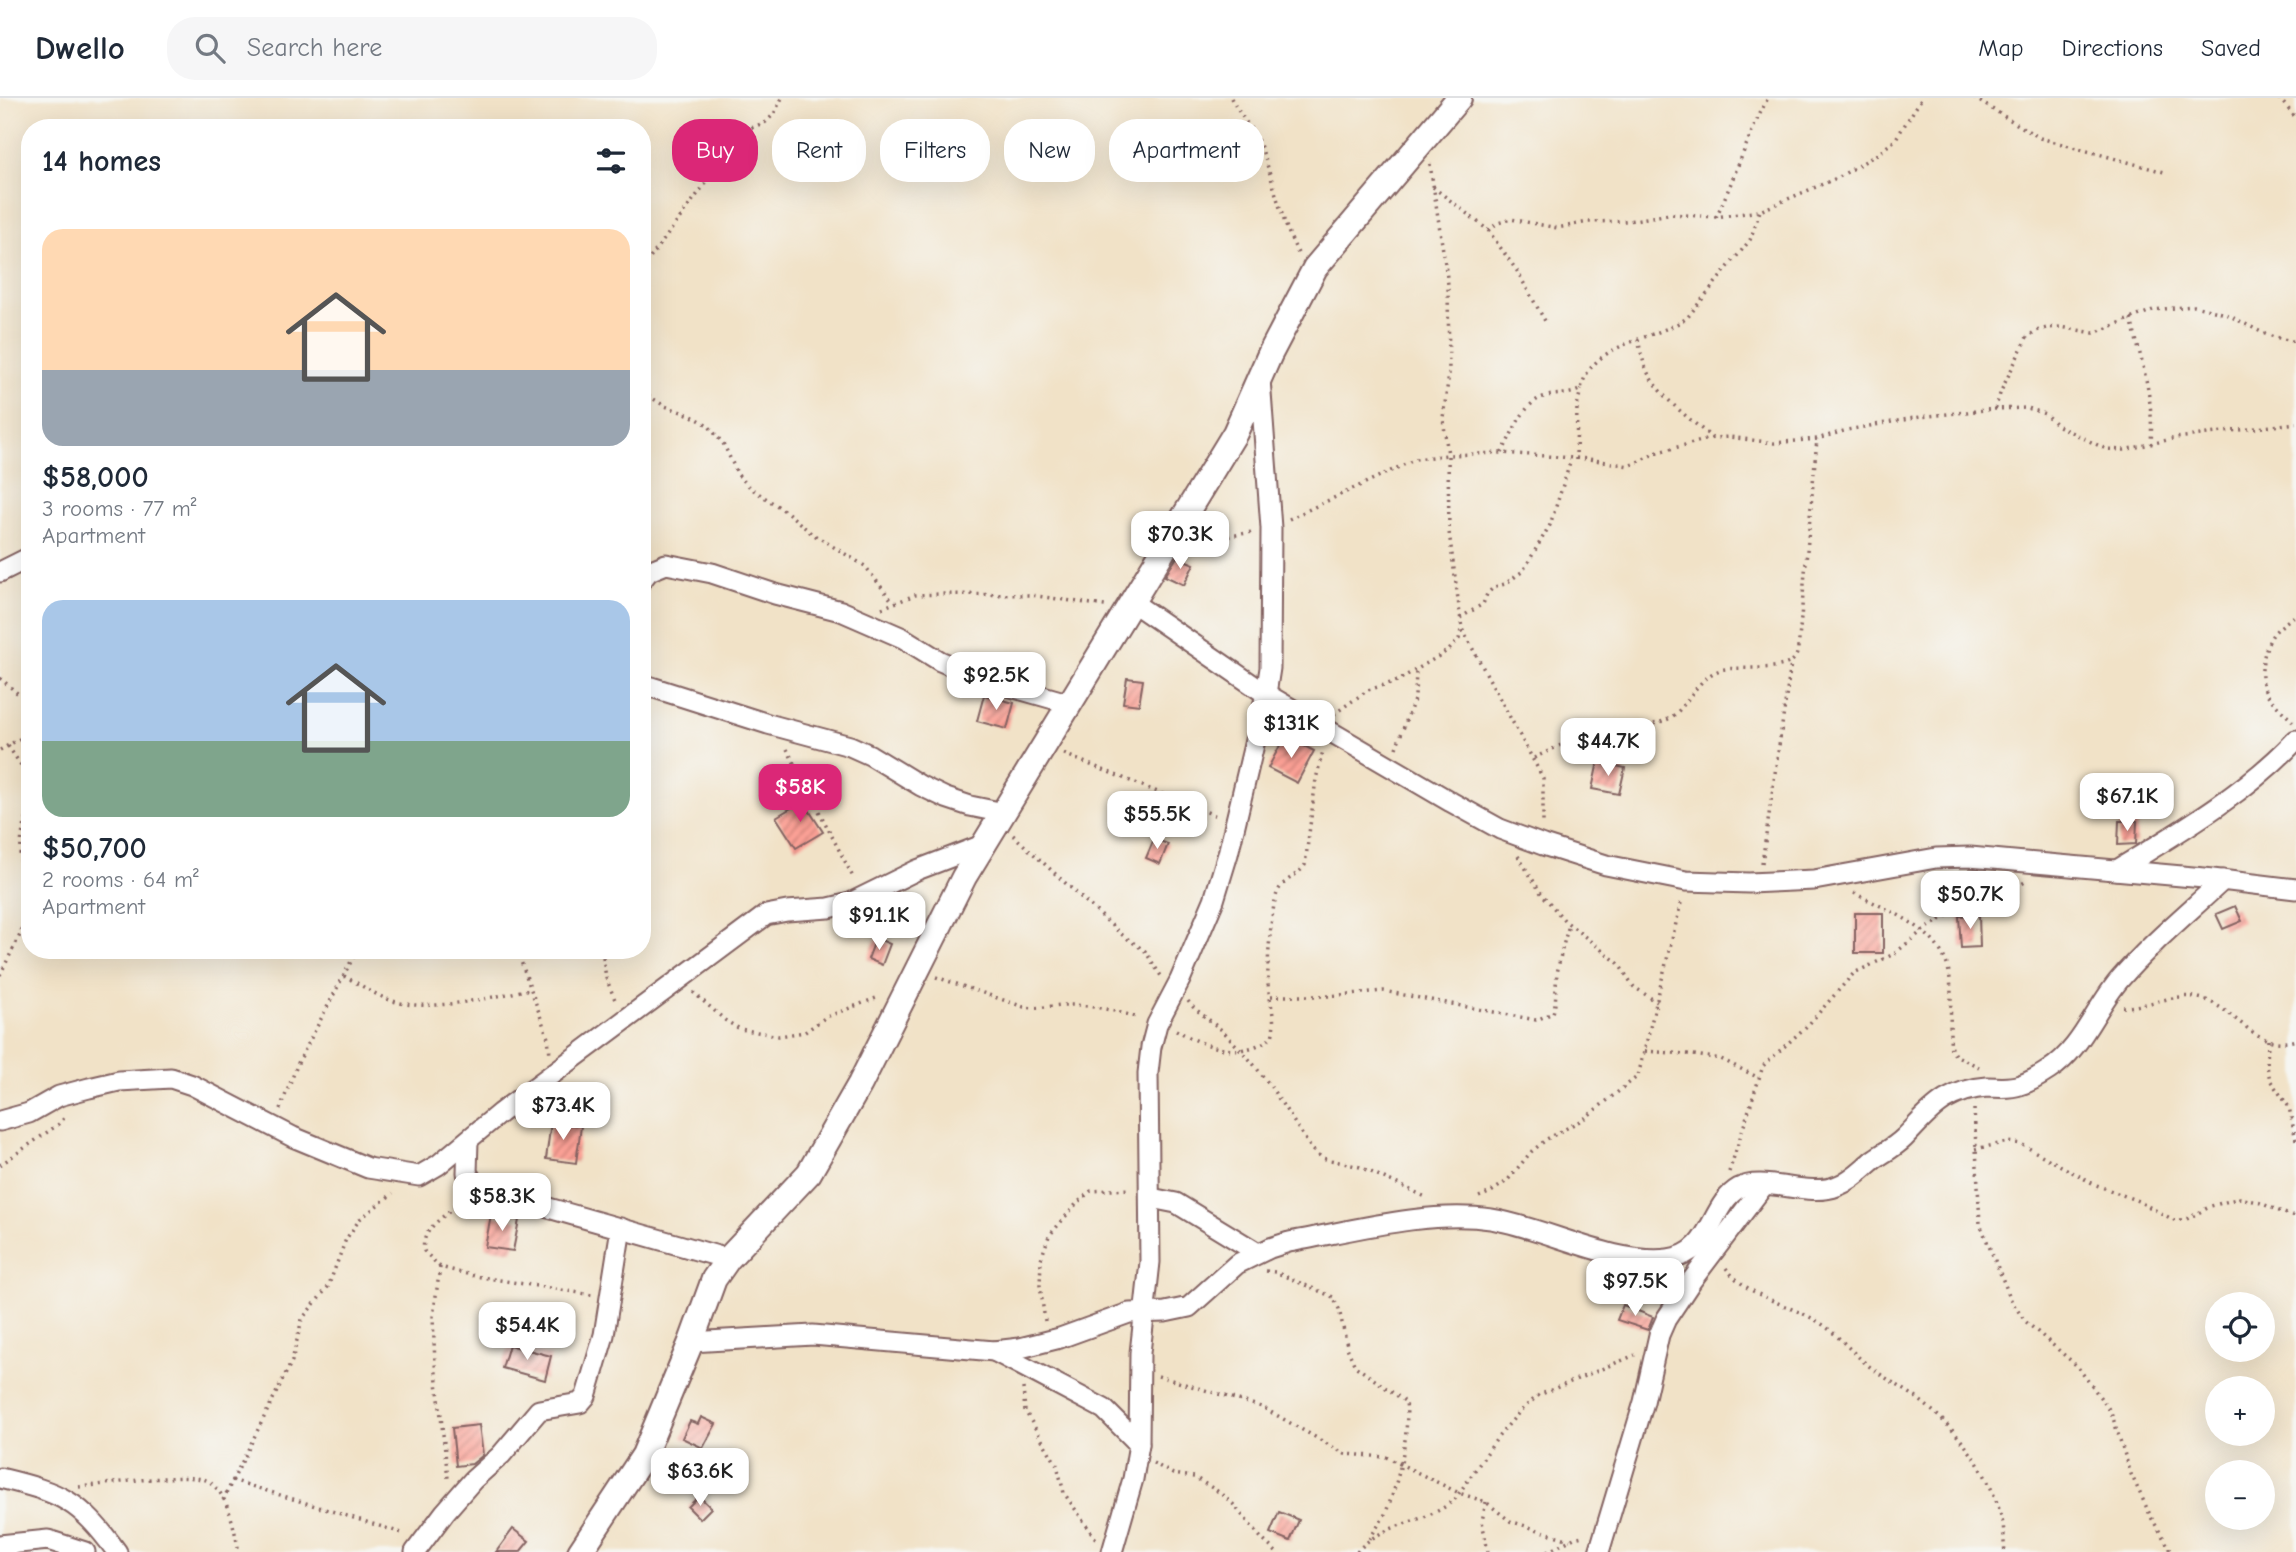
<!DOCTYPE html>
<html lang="en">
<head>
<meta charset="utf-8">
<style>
	:root { --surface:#fff; --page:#f6f6f7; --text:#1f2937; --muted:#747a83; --line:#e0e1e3; --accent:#db2777 }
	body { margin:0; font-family:"Comic Neue",sans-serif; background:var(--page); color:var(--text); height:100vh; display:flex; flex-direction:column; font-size:26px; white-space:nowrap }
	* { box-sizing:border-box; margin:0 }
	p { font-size:23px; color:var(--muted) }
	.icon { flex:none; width:38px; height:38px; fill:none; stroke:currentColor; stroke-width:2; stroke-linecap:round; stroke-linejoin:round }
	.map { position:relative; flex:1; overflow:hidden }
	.side { position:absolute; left:21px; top:21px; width:630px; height:840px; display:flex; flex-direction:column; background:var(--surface); border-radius:28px; box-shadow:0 7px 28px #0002 }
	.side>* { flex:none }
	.guide { position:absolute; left:672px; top:21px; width:665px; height:63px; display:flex; gap:14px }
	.buttons { position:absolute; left:2205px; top:1194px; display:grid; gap:14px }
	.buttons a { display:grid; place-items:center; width:70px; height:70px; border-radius:50%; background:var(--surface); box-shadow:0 7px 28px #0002; font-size:35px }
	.price { position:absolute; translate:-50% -60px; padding:0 16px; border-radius:14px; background:#fff; color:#222; font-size:23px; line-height:46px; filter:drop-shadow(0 2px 4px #0008) }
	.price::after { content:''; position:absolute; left:50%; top:42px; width:21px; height:16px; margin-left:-10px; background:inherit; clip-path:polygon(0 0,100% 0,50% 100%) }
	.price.on { background:var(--accent); color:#fff }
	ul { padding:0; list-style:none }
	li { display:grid; align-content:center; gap:14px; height:371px; padding:0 21px }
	li span { display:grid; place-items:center; height:217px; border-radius:21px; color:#555 }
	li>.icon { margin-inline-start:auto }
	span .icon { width:126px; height:126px; fill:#fffc; stroke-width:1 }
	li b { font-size:30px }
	h2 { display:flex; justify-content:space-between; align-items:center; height:84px; padding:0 21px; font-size:30px }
	.tag { padding:0 24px; border-radius:28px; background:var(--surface); box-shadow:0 7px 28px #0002; font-size:24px; line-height:63px }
	.tag.on { background:var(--accent); color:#fff }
	header { display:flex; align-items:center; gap:42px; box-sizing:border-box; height:98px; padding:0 35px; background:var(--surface); border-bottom:2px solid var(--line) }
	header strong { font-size:33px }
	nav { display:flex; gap:38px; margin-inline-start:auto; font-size:24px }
	.search { width:490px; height:63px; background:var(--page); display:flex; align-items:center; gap:18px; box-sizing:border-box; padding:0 24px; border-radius:28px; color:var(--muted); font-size:26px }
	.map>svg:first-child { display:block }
</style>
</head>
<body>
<header>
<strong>Dwello</strong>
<div class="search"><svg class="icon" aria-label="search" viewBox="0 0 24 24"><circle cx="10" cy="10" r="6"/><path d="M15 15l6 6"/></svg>Search here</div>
<nav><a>Map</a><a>Directions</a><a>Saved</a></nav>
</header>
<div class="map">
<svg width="2296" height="1454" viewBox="0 0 2296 1454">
	<defs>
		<pattern id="building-hatch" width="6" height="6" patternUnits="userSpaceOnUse" patternTransform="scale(1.75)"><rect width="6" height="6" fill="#fba095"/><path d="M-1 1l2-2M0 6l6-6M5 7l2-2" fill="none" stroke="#cd827a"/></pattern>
	</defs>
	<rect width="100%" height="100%" fill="#f6f6f2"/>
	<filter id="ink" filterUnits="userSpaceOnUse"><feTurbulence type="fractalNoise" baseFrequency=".0143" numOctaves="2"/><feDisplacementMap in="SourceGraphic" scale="14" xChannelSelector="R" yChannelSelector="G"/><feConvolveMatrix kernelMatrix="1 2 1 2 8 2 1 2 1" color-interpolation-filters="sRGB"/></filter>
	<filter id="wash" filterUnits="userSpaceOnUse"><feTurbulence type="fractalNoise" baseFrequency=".00686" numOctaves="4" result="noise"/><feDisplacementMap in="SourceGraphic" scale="28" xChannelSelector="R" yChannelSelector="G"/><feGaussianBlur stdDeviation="1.57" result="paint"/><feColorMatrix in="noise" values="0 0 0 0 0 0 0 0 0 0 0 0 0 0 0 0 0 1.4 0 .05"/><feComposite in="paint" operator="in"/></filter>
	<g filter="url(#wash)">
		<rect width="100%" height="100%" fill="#f1e2c7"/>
		<g id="blocks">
			<g fill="url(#building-hatch)">
				<path d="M1177,459L1194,466L1184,487L1165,478Z"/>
				<path d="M1127,580L1143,582L1139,607L1123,605Z"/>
				<path d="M984,597L1014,605L1007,631L977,623Z"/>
				<path d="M1285,638L1314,653L1297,685L1268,670Z"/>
				<path d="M1598,664L1625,670L1619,696L1592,691Z"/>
				<path d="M803,703L823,734L796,750L776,719Z"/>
				<path d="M2119,723H2137L2136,746L2118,747Z"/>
				<path d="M1154,741L1168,746L1160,766L1146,760Z"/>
				<path d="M2235,808L2242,823L2223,831L2216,816Z"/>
				<rect x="1855" y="815" width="28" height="40"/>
				<path d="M1979,817L1980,849L1961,850L1959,818Z"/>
				<path d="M876,840L890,846L882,867L868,861Z"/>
				<path d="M551,1024L581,1028L576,1065L546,1061Z"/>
				<path d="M491,1117L519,1122L513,1153L485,1149Z"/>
				<path d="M1623,1207L1653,1219L1648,1232L1617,1222Z"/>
				<path d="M509,1247L551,1258L545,1282L502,1270Z"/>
				<path d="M701,1319L716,1326L703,1350L682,1340L690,1323L698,1326Z"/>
				<path d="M479,1327L483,1357L472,1366L456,1368L452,1330Z"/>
				<path d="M699,1398L711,1410L700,1421L688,1409Z"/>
				<path d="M1279,1414L1299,1422L1290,1443L1270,1435Z"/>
				<path d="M513,1431L529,1443L520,1454H496Z"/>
			</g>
		</g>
	</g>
	<g filter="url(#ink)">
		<use href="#blocks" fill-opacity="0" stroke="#846362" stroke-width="2"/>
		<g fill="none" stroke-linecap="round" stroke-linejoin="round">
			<defs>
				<g id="minor">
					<path d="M0,474L30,459"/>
					<path d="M642,482L649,473L666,466L712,475L775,496L841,513L903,540L940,563L983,581L1071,606"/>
					<path d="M1132,504L1266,596L1451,704L1500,731L1543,747L1606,767L1686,783L1749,785L1814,782L1936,760L1970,759L2204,780L2296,791"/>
					<path d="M642,586L768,626L850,648L870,657L921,688L946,700L970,708L1004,715"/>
					<path d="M2117,772C2179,734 2246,695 2296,642"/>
					<path d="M0,1023L29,1015L59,998L89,990L119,983L171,980L192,987L293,1039L368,1070L419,1078L438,1067L500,1015L766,817L787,813L829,810L850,805L917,772L985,746"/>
					<path d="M468,1043L467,1075L478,1090L728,1161"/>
					<path d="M1151,1100L1176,1105L1258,1155"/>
					<path d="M691,1244L813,1237L994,1253L1020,1250L1060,1240L1129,1215L1165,1214L1189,1209L1237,1166L1270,1150L1289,1144C1351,1133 1427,1112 1491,1121C1547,1130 1612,1167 1668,1161C1713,1156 1709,1107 1739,1090C1763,1077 1808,1100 1837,1088C1851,1083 1862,1071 1873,1062C1883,1055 1895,1049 1904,1040C1917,1027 1929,1012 1945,1002C1957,995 1972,990 1987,989C1998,989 2009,991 2020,987C2030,984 2040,978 2049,972C2082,951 2095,910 2120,881C2151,845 2188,815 2223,782"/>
					<path d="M994,1253L1104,1311L1139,1346"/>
					<path d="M0,1380C62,1395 79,1402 117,1454"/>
					<path d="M0,1447L48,1442L85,1454"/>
					<path d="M415,1454L445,1414L473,1382L501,1357L539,1312L580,1305L586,1298L604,1237L621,1130"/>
					<path d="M1112,1454L1133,1381L1139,1346L1140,1255L1150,1164L1148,975L1151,949L1157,926L1180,882L1214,802L1228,756L1266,596L1270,570L1271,430L1260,281"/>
					<path d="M1599,1454L1644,1304L1659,1237L1666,1221L1692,1182L1764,1087"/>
				</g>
				<path id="tertiary" d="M580,1454L644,1357L691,1244L714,1181L728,1161L809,1075L860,986L964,779L1235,335L1270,256L1315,170L1459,0"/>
			</defs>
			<use href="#minor" stroke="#846362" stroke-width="23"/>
			<use href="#tertiary" stroke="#846362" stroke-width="28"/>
			<g stroke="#846362" stroke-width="3.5" stroke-dasharray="2 5" stroke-linecap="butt">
				<path d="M1231,0C1240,18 1255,33 1262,52C1275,87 1281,124 1299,157"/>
				<path d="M1974,0L2040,40L2164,74"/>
				<path d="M2279,0L2296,20"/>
				<path d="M1430,66L1448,186L1449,276L1443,320L1448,357L1449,434L1462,531L1543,680V727"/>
				<path d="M1433,89L1488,132L1517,173L1545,223"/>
				<path d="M1716,119C1735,80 1747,39 1768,0"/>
				<path d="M1488,132L1498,125L1511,121L1557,130L1588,124L1628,123L1670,116L1716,119L1760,113L1839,79L1879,55L1895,42L1922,0"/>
				<path d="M642,171L717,70L730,42L734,37L766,24L774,16L782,0"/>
				<path d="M2131,221C2142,266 2154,299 2151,346"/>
				<path d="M1638,241C1641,255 1644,270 1652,282C1667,305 1692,322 1712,340"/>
				<path d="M642,294L665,308L690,317L708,327L724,347L738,377L752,391L788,415L811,435L865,468L893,504"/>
				<path d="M1995,311L2001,293L2027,239L2036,233L2047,230L2061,229L2094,235L2153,212L2194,208L2226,216L2267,237L2296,244"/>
				<path d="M1502,355C1511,338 1523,305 1543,299C1556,295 1569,298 1581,291C1591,244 1653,243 1687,220L1750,142L1760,113"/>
				<path d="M1576,362L1577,308L1581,291"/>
				<path d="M1289,421L1416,361L1448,357L1502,355L1589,361L1629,368L1658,354L1713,340L1729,339L1774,345L1817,341L1847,332L1920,319L1995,311L2028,310L2045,316L2058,328L2106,351L2124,352L2176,340L2296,325"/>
				<path d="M642,439L647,454"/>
				<path d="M1194,445L1252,434"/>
				<path d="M882,510L915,497L940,496L1031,497L1105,508"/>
				<path d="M1460,520L1483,506L1487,496L1494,489L1505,486L1523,473L1550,427L1571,362"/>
				<path d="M0,580L24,601L30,610"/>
				<path d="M1334,616L1368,592L1397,583L1449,552L1459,541L1461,532"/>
				<path d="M2293,624C2284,614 2272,605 2266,594C2257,579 2264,548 2274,535C2280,528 2289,522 2296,517"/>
				<path d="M8,648L25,673L30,689"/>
				<path d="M1396,650L1415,599L1416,571"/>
				<path d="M787,651L854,781"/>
				<path d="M0,652L30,635"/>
				<path d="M1064,656L1219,719"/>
				<path d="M1534,660C1557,649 1582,636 1608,630C1627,627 1648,630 1666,622C1686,614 1694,581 1720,572C1737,567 1788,576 1796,558C1798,554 1798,547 1799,542L1817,341"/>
				<path d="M1013,737L1121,836L1145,853L1161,878"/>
				<path d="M1518,758L1541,795L1564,822L1618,865L1634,889L1657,904"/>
				<path d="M1762,765L1791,565"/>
				<path d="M1854,795C1891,814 1945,832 1950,881C1953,904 1948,928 1951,951L1955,957L1979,969"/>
				<path d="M517,852L548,940L550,956"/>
				<path d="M602,852L606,880L616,904"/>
				<path d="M0,877L20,837L26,816L20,757L22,737L30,708"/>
				<path d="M344,878C360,886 376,898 393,903C428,915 494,899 530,891"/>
				<path d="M936,879L1024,909C1038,911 1049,908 1062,907C1087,906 1115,912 1139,920"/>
				<path d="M693,894L726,923L740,931L779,938L805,934L826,919L879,899"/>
				<path d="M1271,898H1328L1383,893L1536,922L1553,915C1557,902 1555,890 1557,876C1560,859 1564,843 1569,827"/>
				<path d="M1188,903L1193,909L1224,934L1251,963L1269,986L1311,1050L1322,1060L1360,1069L1428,1100"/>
				<path d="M2123,909C2148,909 2176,894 2199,900C2235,908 2255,955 2296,942"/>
				<path d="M1176,932C1206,949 1241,963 1272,939C1277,920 1269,904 1268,885C1267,868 1271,807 1278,793C1284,781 1298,778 1305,767L1316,681L1323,653"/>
				<path d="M2268,942L2267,968L2270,982L2289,1009L2296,1042"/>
				<path d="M1645,953L1687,956L1721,961L1759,980"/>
				<path d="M280,1011L298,965L357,852"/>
				<path d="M1974,1011L1980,1126L2012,1204L2025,1223L2077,1268L2111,1314L2131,1376L2152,1421L2172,1454"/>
				<path d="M1975,1051L2008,1044L2021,1046L2094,1086L2138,1103L2174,1122H2185L2211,1108L2240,1100L2258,1104L2296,1120"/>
				<path d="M0,1067L59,1026L66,1018"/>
				<path d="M1729,1074L1763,968L1809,926L1854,875L1894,856L1921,834L1964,807L2010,792L2025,784"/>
				<path d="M1479,1099L1491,1094L1507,1083L1531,1054L1547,1041L1585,1020L1638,978L1682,801"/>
				<path d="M466,1101C451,1114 419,1130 424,1153L440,1169L475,1178L592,1197"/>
				<path d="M440,1169L433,1219L435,1266L448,1380"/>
				<path d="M1726,1170C1749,1200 1786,1205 1817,1223C1837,1235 1851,1254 1869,1268C1883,1279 1899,1288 1914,1298C1955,1328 1990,1372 2002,1422C2005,1432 2003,1444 2005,1454"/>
				<path d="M1266,1173L1275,1174L1333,1199L1339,1211L1348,1252L1355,1268L1406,1304C1410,1335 1398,1387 1385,1416C1380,1426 1373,1434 1368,1444"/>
				<path d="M1045,1223L1040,1188L1041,1161L1049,1138L1077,1105L1091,1093L1131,1091"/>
				<path d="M1158,1278L1262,1309L1345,1356L1386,1359L1459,1395L1486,1404L1510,1423L1570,1442"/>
				<path d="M1023,1290L1025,1313L1057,1367L1064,1395L1096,1441"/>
				<path d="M1153,1365L1173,1376L1194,1379L1219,1394L1233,1406L1262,1441L1276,1454"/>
				<path d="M232,1382L405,1436"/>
				<path d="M79,1389C103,1387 195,1372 210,1384C230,1400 234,1431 239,1454"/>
				<path d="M223,1402L292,1263L302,1221L328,1189L346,1141L360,1121L393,1095"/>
				<path d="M1486,1404L1482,1423L1488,1454"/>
				<path d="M1357,1454C1382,1423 1427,1427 1455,1401L1498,1339L1521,1312L1539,1297L1635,1257"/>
				<path d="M1547,1454L1574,1440L1583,1438"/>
			</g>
			<use href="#minor" stroke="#fff" stroke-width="19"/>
			<use href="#tertiary" stroke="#fff" stroke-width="24"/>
		</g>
	</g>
</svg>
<div class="buttons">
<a><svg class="icon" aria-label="locate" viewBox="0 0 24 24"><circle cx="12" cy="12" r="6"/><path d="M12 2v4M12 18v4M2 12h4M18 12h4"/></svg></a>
<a>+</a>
<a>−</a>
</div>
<b class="price" style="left:1180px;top:473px">$70.3K</b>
<b class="price" style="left:996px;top:614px">$92.5K</b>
<b class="price" style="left:1291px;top:662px">$131K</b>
<b class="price" style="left:1608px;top:680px">$44.7K</b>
<b class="price on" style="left:800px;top:726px">$58K</b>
<b class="price" style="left:2127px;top:735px">$67.1K</b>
<b class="price" style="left:1157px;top:753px">$55.5K</b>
<b class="price" style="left:1970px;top:833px">$50.7K</b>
<b class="price" style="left:879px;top:854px">$91.1K</b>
<b class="price" style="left:563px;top:1044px">$73.4K</b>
<b class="price" style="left:502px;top:1135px">$58.3K</b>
<b class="price" style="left:1635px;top:1220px">$97.5K</b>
<b class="price" style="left:527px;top:1264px">$54.4K</b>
<b class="price" style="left:700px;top:1410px">$63.6K</b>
<div class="guide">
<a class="tag on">Buy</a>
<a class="tag">Rent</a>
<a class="tag">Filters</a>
<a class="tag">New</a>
<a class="tag">Apartment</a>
</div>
<section class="side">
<h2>14 homes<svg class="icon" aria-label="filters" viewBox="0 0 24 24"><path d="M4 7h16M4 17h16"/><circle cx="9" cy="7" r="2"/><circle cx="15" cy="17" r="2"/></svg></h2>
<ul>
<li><span style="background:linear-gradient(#ffd9b3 65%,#9aa5b1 0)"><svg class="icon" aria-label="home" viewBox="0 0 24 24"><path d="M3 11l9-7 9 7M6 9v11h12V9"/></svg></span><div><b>$58,000</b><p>3 rooms · 77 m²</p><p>Apartment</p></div></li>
<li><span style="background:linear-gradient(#a9c7e8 65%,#7fa58c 0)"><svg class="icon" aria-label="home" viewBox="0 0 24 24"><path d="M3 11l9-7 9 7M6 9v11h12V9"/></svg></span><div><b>$50,700</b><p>2 rooms · 64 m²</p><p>Apartment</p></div></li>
</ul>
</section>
</div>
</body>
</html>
